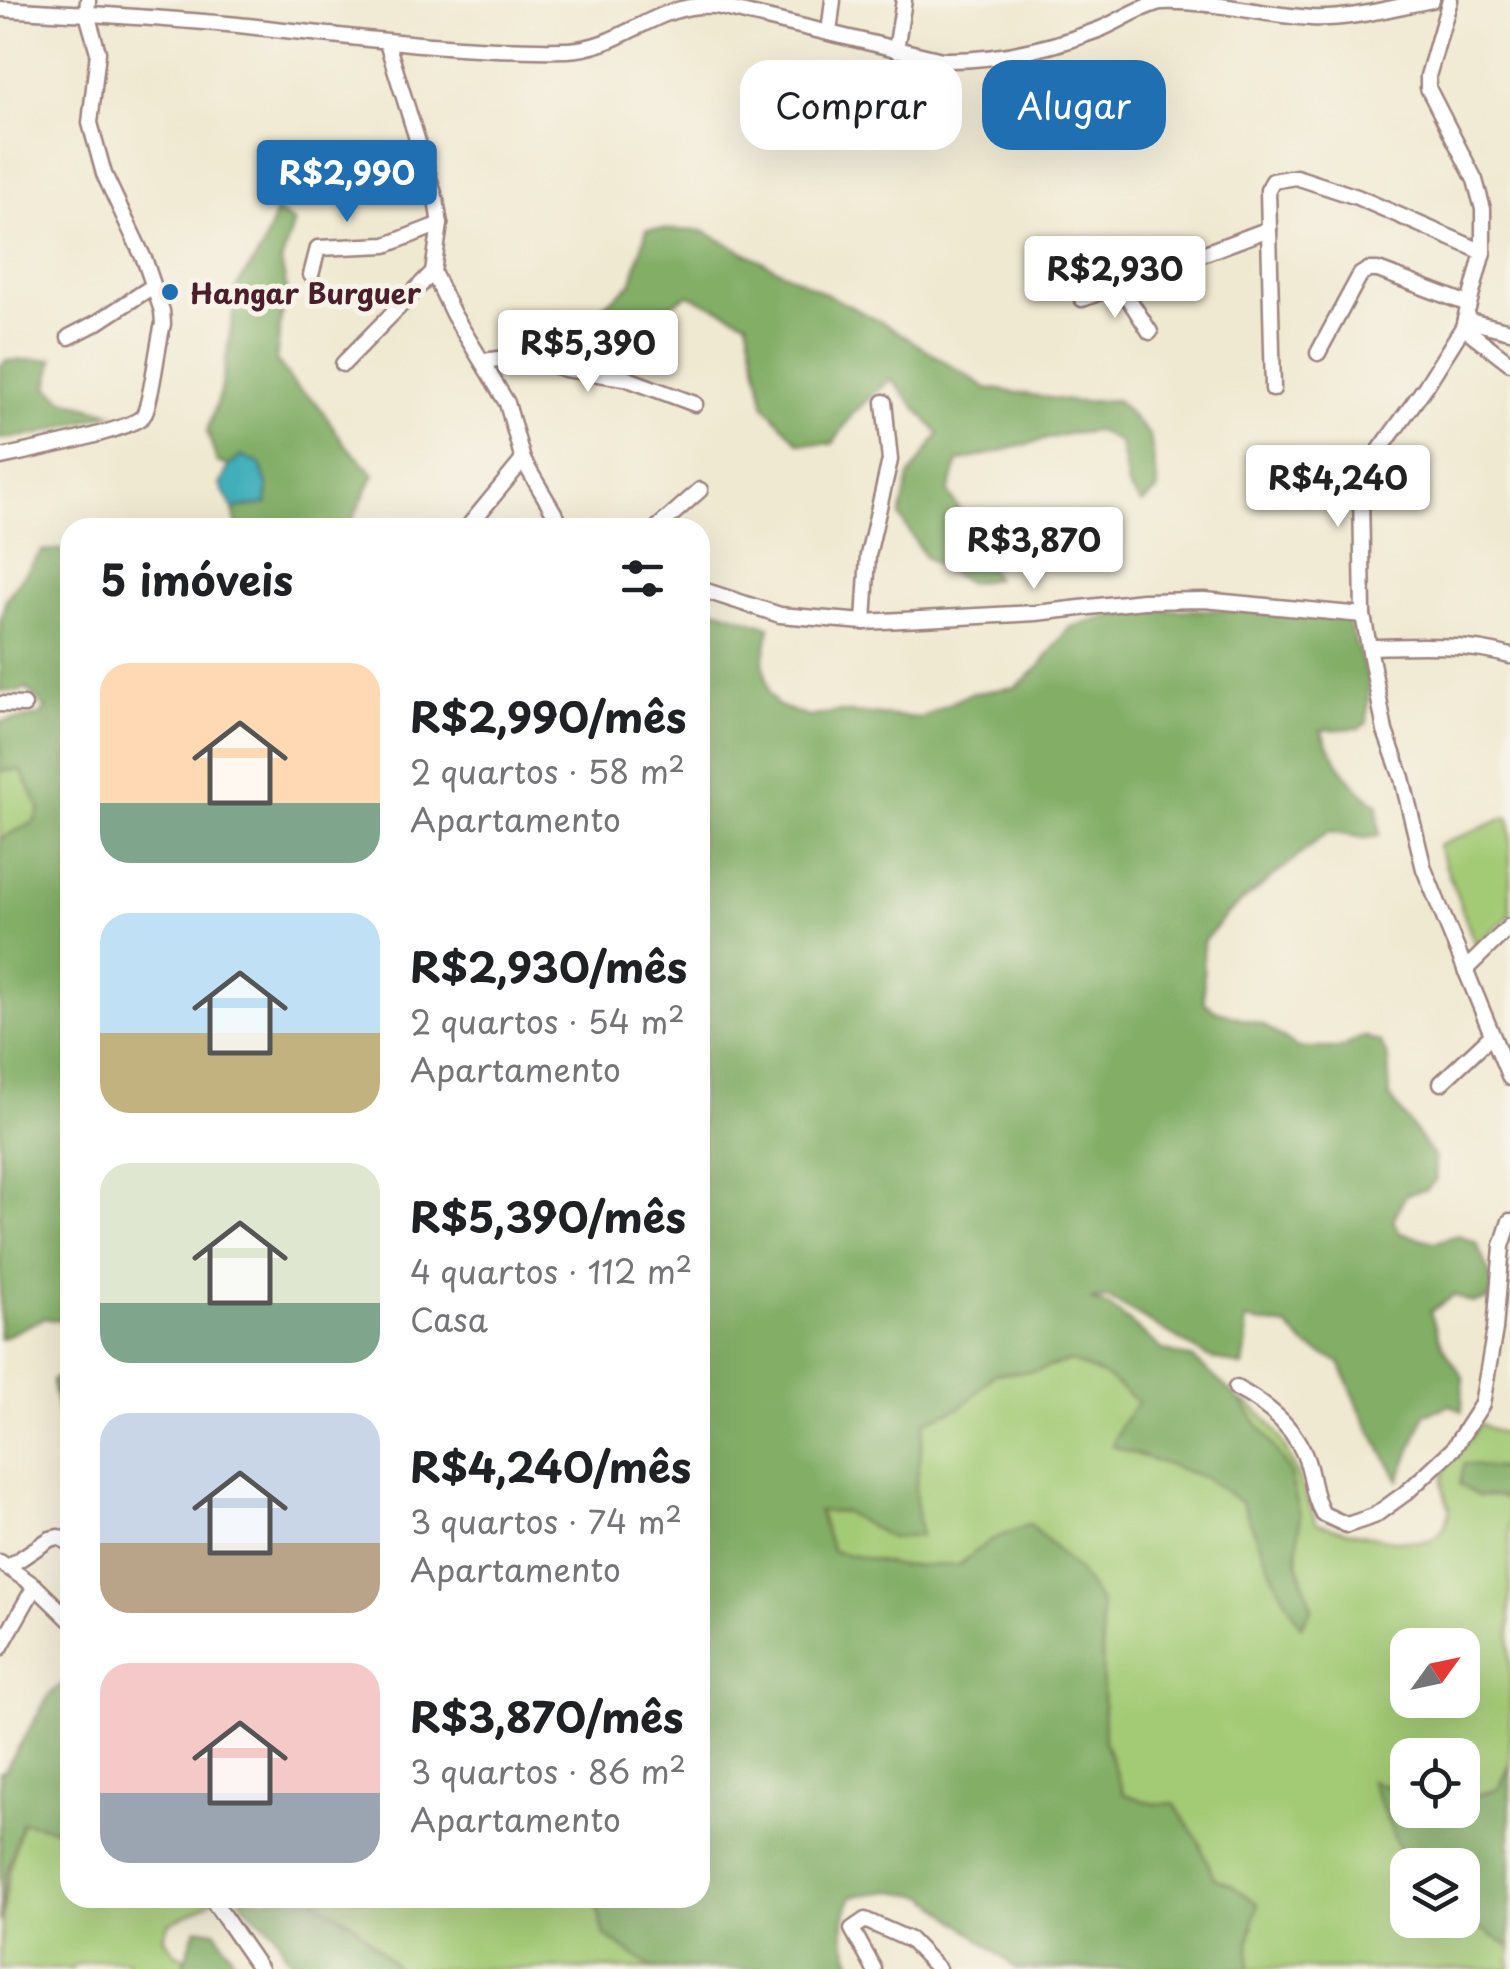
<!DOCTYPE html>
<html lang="pt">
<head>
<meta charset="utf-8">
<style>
	:root { --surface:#fff; --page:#f6f6f6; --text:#202124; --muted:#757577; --accent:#1f6fb2 }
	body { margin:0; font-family:"Playpen Sans",sans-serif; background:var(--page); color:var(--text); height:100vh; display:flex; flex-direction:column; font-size:38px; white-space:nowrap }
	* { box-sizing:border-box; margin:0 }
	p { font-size:32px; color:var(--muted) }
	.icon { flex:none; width:55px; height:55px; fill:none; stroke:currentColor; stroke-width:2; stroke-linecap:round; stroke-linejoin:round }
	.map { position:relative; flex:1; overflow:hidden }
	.side { position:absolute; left:60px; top:518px; width:650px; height:1390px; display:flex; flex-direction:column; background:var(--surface); border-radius:30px; box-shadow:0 10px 40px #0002 }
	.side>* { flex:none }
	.banner { position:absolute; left:740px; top:60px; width:620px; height:90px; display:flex; gap:20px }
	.needle { width:65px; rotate:57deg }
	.fabs { position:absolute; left:1390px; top:1628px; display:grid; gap:20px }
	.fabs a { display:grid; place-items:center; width:90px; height:90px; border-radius:20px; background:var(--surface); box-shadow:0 10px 40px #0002; font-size:50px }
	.price { position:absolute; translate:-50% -85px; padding:0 22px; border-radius:10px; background:#fff; color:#222; font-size:32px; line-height:65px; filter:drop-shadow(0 2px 5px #0008) }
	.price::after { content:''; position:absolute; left:50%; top:60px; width:30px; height:22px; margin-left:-15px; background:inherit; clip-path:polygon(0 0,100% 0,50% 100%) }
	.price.active { background:var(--accent); color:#fff }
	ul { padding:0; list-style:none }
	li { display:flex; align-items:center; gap:30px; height:250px; padding:0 40px }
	li span { display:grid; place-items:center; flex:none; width:280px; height:200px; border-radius:30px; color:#555 }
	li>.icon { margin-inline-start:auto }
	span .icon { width:120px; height:120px; fill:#fffc; stroke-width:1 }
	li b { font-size:42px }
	h2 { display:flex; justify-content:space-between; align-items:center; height:120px; padding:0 40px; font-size:42px }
	.tag { padding:0 35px; border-radius:30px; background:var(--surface); box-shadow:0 10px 40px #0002; font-size:35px; line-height:90px }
	.tag.active { background:var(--accent); color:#fff }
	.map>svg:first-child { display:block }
</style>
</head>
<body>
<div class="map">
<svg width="1510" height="1969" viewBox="0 0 1510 1969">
	<rect width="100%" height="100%" fill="#f7f3e8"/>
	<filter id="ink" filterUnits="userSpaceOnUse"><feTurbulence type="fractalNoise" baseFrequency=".01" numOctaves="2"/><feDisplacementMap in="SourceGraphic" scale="20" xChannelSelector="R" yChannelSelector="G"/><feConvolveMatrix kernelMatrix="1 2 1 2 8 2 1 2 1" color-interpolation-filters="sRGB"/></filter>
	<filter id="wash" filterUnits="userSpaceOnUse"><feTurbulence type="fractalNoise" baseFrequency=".0048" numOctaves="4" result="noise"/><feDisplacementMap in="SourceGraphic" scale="40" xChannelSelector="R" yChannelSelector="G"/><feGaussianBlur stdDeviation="2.25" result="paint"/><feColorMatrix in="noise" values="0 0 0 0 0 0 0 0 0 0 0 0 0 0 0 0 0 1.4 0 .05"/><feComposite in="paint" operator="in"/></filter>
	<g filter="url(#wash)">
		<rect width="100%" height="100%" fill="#f0e9d1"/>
		<g fill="#a3ca74" stroke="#767450" stroke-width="2.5" fill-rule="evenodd">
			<path d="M21,769L40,810L34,822L0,839V771Z"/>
			<path d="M1507,817L1510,822V916L1475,944L1438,846Z"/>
			<path d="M1070,1361L1105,1375L1138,1402L1121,1425L1113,1446L1206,1478L1242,1503L1278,1585L1301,1626L1312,1608L1297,1561L1300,1515L1289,1471L1241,1401C1283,1417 1299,1486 1317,1523C1340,1530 1419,1550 1436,1537C1445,1531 1447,1518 1450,1508C1428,1462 1460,1462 1480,1424L1510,1437V1470L1493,1467L1479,1496H1500L1510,1501V1764L1499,1789L1473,1796L1463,1791L1462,1755H1408L1407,1784L1388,1787L1371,1781L1407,1867L1408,1920H1462L1463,1917L1510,1947V1969H1249V1942L1257,1904L1230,1884L1214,1878L1198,1840L1154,1804L1124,1794L1104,1741L1101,1604L1078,1571L1030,1525L989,1541L959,1565L899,1566L832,1551L818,1510L844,1512L891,1538L915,1492L925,1421L962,1407L994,1374L1035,1371ZM1408,1645H1462V1700H1408Z"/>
			<path d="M22,1822L54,1829L70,1826V1898H214L208,1904L168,1924L163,1937L175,1953L185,1958L182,1969H129L127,1961L99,1960L72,1966V1969H0C0,1917 7,1872 22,1822Z"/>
			<path d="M312,1898H595L605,1936L654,1969H398L353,1923Z"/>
		</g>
		<g fill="#82ae66" stroke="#666648" stroke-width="2.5">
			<path d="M276,211L294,222L281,262L289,299L281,317L276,360L296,387L317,403L343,442L374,474L349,527H237L233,509L266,504L268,487L260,464L241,456L229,466L217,462L207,431L221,392L238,285L263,248Z"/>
			<path d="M647,229L703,231L885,324L987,388L1075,402L1117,400L1150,436L1158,490L1142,504L1128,487L1120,443L1098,431L1067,434L958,462L948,492L974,531L995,579L968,583L925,557L900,517L909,477L939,434L891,379L853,413L833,444L799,443L765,406L747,321L689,295L631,324L598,310L631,284Z"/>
			<path d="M53,359L48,387L64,400L112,413L39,434L0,439V367L5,361Z"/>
			<path d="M70,549V1323L44,1318L0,1339V839L34,822L40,810L21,770L0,771V722L40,716L46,708L26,688L18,692L0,691V622L6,599L42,551Z"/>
			<path d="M700,604L770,627L763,661L769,694L777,705L808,717L838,712L921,718L969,694L1016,687L1039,667L1070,627L1134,610H1249L1346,617L1369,680L1367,723L1359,728L1321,730C1335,760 1350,786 1378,805L1379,836L1364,838L1328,832L1227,914L1203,942L1204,1002L1215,1010L1263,1025L1298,1048H1341L1364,1036L1381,1043L1388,1059L1390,1097L1434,1157L1436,1180L1426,1190L1406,1194L1393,1220L1400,1233L1435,1242L1459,1235L1476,1243L1494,1284L1491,1299L1472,1303L1454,1295L1430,1312L1442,1345L1463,1377L1462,1411L1451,1405L1425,1414L1399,1480L1363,1417L1340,1363L1306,1346L1288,1327L1245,1320L1247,1341L1243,1367L1208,1357L1109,1298L1090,1300L1110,1306L1163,1350L1194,1359L1241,1401L1269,1440L1289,1471L1300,1515L1297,1561L1312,1609L1301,1626L1278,1585L1242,1503L1206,1478L1112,1446L1121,1425L1138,1402L1105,1376L1070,1361L1035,1371L994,1374L962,1407L925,1421L915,1492L921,1536L891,1538L844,1512L818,1511L832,1551L899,1566L959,1565L989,1541L1030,1524L1078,1571L1101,1604L1104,1741L1124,1794L1154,1804L1174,1803L1198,1840L1214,1878L1230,1884L1258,1904L1249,1942V1969H1017L926,1896L893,1891L852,1896C838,1927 843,1938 855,1969H806L788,1963L786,1969H654L605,1936L595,1898H700Z"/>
			<path d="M70,1368V1434L60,1423L52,1381Z"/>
			<path d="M1464,1464L1510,1470V1501L1500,1496H1479L1459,1485Z"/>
			<path d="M70,1677V1826L55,1829L22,1822L6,1875L0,1922V1772L5,1770L50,1694Z"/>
			<path d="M1510,1764V1947L1463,1917L1462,1865L1407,1867L1370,1780L1388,1787L1407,1784L1408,1810H1462L1463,1791L1474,1796L1499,1789Z"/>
			<path d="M240,1898H312L353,1923L398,1969H325L319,1963L314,1969C280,1969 287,1942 269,1927C257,1917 248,1912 240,1898Z"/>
			<path d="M196,1928L216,1931L235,1962V1969H182Z"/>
		</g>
		<path fill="#3fafba" stroke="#446772" stroke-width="2.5" d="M241,456L260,464L268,488L266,504L233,509L220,485L229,466Z"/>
	</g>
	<g filter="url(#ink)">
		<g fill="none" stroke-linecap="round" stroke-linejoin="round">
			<defs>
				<g id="street">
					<path d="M1450,0L1428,76V88L1475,180L1483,209V252L1463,327L1426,386L1377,454L1361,490L1363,615L1385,731L1402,778L1424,869L1510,1078"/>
					<path d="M0,9C76,13 151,17 227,24C341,35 451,52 567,50C624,48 656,1 716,6L942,60C995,61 1048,49 1098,30C1119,22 1138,7 1161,2C1212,0 1261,15 1311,18C1350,20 1394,7 1432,0"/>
					<path d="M829,33L833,0"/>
					<path d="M387,43L436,200L440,224L433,272L453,314L507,403L523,460L563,528"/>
					<path d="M896,50L904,0"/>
					<path d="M311,275L318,248L386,245L440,224"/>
					<path d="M1119,284L1150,332"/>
					<path d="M1082,299L1269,229"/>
					<path d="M1465,320L1510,331"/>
					<path d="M1463,327L1510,363"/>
					<path d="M69,337L98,322L153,286"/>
					<path d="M1318,353L1360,275L1368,270H1378L1468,304"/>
					<path d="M483,361L522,356L565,369L625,378L695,404"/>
					<path d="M343,364L433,272"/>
					<path d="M1273,389L1268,190L1273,181L1296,177L1357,197L1483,252"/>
					<path d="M1,457C24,452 132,430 143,416C151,406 158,341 163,324L162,311L145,261L104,174L90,123L98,52L87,14L88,0"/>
					<path d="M467,528L523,460"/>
					<path d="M657,528L700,490"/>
					<path d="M700,589L780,615L864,622L1036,613L1143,601L1204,600L1363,615"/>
					<path d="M864,622L868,555L890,460L884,402"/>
					<path d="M1371,647C1417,646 1465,643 1510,656"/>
					<path d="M0,704L24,705"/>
					<path d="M1465,970L1510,926"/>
					<path d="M1441,1083L1491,1036"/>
					<path d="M1236,1388C1270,1406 1299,1430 1309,1468C1313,1484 1314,1499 1323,1514L1347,1525L1374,1516L1407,1492L1453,1449L1482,1404L1495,1329L1502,1246L1510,1221"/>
					<path d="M0,1562L35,1586L70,1620"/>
					<path d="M8,1567L50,1539L58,1537L70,1543"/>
					<path d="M0,1648L35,1586"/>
					<path d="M211,1898L260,1969"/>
					<path d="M874,1969L852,1929L865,1920L910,1940L938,1969"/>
				</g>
			</defs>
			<use href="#street" stroke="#9d847e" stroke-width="19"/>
			<use href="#street" stroke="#fff" stroke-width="14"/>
		</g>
	</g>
	<circle fill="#1f6fb2" stroke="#f7f3e8" stroke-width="4" cx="170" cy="292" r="10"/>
	<g text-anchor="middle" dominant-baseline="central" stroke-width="10" stroke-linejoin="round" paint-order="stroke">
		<g font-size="28" font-weight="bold" fill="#4a1f2b" stroke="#f7f3e8" text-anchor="start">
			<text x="190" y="292">Hangar Burguer</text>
		</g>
	</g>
</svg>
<div class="fabs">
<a><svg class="needle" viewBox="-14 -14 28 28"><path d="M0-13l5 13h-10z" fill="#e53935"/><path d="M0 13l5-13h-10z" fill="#757577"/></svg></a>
<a><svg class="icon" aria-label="locate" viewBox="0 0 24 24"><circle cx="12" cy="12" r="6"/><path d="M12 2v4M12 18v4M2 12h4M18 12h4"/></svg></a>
<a><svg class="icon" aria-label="layers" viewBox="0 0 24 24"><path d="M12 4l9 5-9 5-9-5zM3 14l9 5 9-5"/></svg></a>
</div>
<b class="price active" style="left:347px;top:225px">R$2,990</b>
<b class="price" style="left:1115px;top:321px">R$2,930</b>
<b class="price" style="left:588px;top:395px">R$5,390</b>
<b class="price" style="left:1338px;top:530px">R$4,240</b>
<b class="price" style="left:1034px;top:592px">R$3,870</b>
<div class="banner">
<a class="tag">Comprar</a>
<a class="tag active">Alugar</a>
</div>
<section class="side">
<h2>5 imóveis<svg class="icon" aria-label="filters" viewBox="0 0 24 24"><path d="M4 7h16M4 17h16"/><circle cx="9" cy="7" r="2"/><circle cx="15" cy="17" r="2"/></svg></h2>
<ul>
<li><span style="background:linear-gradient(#ffd9b3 70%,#7fa58c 0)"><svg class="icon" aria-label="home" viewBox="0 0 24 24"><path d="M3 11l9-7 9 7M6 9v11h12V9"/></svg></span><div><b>R$2,990/mês</b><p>2 quartos · 58 m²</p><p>Apartamento</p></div></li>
<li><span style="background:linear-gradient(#bfe0f5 60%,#c2b280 0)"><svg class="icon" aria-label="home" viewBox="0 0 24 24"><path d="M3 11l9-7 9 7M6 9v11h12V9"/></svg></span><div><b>R$2,930/mês</b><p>2 quartos · 54 m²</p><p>Apartamento</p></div></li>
<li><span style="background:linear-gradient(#dfe7d0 70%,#7fa58c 0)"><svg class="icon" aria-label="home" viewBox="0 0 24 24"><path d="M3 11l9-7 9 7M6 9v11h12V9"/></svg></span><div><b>R$5,390/mês</b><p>4 quartos · 112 m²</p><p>Casa</p></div></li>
<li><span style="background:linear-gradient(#c9d6e8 65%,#b9a48a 0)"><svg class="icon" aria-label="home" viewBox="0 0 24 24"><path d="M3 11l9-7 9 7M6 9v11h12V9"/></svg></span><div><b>R$4,240/mês</b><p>3 quartos · 74 m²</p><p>Apartamento</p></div></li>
<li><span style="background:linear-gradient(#f6c9c9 65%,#9aa5b1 0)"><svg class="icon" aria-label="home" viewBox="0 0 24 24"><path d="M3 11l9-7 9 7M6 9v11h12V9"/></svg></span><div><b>R$3,870/mês</b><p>3 quartos · 86 m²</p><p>Apartamento</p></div></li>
</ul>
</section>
</div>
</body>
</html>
